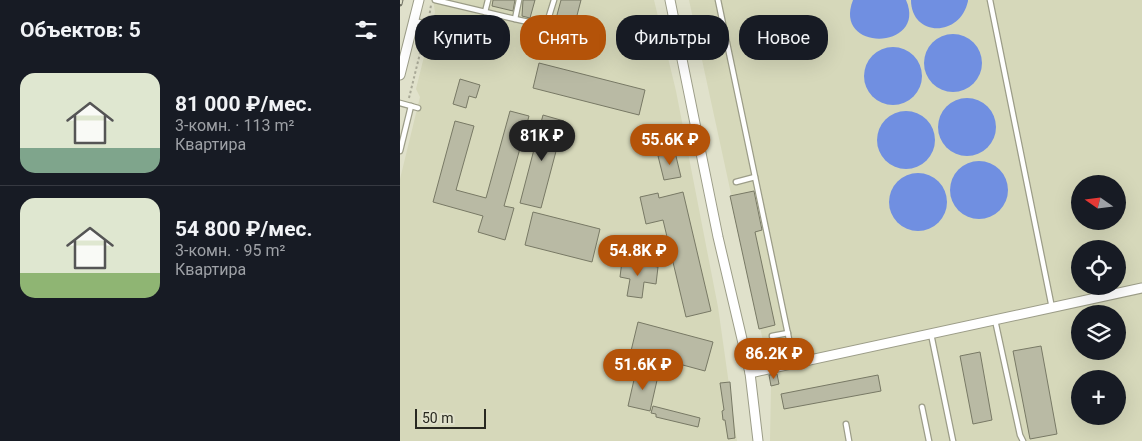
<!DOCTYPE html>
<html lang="ru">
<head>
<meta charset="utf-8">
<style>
	:root { --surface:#171b24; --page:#20242c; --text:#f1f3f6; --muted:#9ea1a6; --line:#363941; --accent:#b45309 }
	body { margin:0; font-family:Roboto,sans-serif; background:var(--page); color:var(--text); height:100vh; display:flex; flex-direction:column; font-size:19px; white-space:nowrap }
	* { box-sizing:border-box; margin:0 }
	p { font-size:16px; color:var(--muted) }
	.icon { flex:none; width:28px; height:28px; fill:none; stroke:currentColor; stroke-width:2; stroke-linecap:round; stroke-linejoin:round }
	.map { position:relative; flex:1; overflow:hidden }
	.sheet { display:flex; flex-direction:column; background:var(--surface); width:400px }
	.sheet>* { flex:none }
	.guide { position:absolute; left:15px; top:15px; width:475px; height:45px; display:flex; gap:10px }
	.needle { width:32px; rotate:284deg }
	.controls { position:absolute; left:671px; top:175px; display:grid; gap:10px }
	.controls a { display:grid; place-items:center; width:55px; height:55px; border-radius:50%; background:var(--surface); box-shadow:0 5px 20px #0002; font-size:25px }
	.scale { position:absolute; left:15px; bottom:12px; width:71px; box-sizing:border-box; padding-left:5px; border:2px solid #282820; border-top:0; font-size:14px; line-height:18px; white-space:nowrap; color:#282820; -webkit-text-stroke:4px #e0e1cb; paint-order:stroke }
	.price { position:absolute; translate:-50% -42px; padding:0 11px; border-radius:18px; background:var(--accent); color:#fff; font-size:16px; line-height:32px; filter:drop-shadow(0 1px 2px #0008) }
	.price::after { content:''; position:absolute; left:50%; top:30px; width:15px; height:11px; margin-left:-8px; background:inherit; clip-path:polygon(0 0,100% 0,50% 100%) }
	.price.active { background:#222; color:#fff }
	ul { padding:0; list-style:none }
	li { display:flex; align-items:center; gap:15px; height:125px; padding:0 20px }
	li+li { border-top:1px solid var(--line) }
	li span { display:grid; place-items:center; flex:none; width:140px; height:100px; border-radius:15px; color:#555 }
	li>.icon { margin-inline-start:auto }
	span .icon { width:60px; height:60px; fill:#fffc; stroke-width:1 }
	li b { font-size:21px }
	h2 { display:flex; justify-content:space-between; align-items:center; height:60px; padding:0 20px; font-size:21px }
	.pill { padding:0 18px; border-radius:20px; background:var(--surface); box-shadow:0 5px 20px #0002; font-size:18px; line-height:45px }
	.pill.active { background:var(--accent); color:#fff }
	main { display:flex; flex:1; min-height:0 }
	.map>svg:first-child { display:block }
</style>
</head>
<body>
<main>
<section class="sheet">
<h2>Объектов: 5<svg class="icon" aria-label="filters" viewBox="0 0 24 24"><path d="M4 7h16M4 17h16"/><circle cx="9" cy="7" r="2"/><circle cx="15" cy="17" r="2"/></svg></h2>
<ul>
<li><span style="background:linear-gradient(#dfe7d0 75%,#7fa58c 0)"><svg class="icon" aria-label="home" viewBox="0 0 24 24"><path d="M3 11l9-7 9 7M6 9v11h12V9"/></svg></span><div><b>81 000 ₽/мес.</b><p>3-комн. · 113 m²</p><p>Квартира</p></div></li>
<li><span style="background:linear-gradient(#dfe7d0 75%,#8fb573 0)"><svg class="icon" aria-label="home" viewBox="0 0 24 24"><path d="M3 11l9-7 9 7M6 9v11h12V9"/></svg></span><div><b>54 800 ₽/мес.</b><p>3-комн. · 95 m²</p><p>Квартира</p></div></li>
</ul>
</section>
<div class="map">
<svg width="742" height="441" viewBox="0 0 742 441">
	<rect width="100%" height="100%" fill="#e0e1cb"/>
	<g fill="#d6d8ba" fill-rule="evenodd">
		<path d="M33,0H254L276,91L318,307L337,441H0V179L20,97L16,89L35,12Z"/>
		<path d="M289,0H742V441H370L371,386L366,355ZM680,184H718V221H680ZM680,249H718V286H680ZM680,314H718V351H680ZM680,379H718V416H680Z"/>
	</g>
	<g fill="#708fe1">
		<path d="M453,0H506C528,50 432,53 453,0Z"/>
		<path d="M511,0H568V1C560,38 511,37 511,0Z"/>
		<circle cx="553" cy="63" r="29"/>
		<circle cx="493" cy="76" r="29"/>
		<circle cx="567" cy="127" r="29"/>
		<circle cx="506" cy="140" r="29"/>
		<circle cx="579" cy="190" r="29"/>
		<circle cx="518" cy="202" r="29"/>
	</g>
	<g fill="#b9baa4" stroke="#787965">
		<path d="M93,0H115L113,11L92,6Z"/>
		<path d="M123,0H135L130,18L122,16Z"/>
		<path d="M161,0H181L168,50L149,45Z"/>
		<path d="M139,63L245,90L239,115L133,88Z"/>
		<path d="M60,79L80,85L76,98L69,96L66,108L53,104Z"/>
		<path d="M110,111L129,116L104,206L114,208L105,240L78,232L83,216L33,202L55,121L74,126L56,190L86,198Z"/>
		<path d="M143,115L164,121L141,208L120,203Z"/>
		<path d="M275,152L281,177L264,180L258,156Z"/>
		<path d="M354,191L362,230L355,232L375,325L359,329L330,196Z"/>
		<path d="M283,192L311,311L286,317L263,220L246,224L240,197L258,193L259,198Z"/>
		<path d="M133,212L200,229L192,262L125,245Z"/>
		<path d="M222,261L258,267L256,284L244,282L242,298L227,296L230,279L220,277Z"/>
		<path d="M238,322L313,342L305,371L231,351Z"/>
		<path d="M641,346L657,434L630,439L613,351Z"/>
		<path d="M382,352L383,359L367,363L366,355Z"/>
		<path d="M580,352L592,420L573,424L560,356Z"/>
		<path d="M236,371L258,376L250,411L228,406Z"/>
		<path d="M377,374L379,384L371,386L369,375Z"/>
		<path d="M478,375L481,391L384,409L381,394Z"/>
		<path d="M330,382L335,438L328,439L325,420H323L322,411L324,410L320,383Z"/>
		<path d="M253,406L300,418L298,427L256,417V414L251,413Z"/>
	</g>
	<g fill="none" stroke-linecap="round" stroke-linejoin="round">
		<defs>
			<g id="lane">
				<path d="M35,0L115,19L119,0"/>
				<path d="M318,0L394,363"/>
				<path d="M590,0L652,308"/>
				<path d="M85,12L88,0"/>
				<path d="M115,19L146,26L154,0"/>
				<path d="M14,21L32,25"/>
				<path d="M0,103L18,108"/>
				<path d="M0,151L11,106"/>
				<path d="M336,182L355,177"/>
				<path d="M595,320L620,435L623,441"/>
				<path d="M531,334L553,441"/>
				<path d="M372,336L388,333"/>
				<path d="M522,407L529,441"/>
				<path d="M446,424L449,441"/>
			</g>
			<g id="street">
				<path d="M270,0L318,237L350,373L358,441"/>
				<path d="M0,75L19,0"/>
				<path d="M350,373L742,288"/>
			</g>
		</defs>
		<use href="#lane" stroke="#9c9d88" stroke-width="7"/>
		<use href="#street" stroke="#9c9d88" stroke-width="11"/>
		<g stroke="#a9a997" stroke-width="2" stroke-dasharray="2.5 2.5" stroke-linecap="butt">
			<path d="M29,18L31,5"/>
			<path d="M9,98L26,29"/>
		</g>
		<use href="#lane" stroke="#fff" stroke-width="4.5"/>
		<use href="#street" stroke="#fff" stroke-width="9"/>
		<defs>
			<path id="rail" d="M0,4L1,0"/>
		</defs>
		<use href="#rail" stroke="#727365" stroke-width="5"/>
		<use href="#rail" stroke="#e0e1cb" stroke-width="3" stroke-dasharray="9" stroke-linecap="butt"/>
	</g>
</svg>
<div class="controls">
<a><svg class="needle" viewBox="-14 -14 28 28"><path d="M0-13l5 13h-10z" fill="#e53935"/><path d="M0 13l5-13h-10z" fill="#9ea1a6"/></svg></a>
<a><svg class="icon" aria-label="locate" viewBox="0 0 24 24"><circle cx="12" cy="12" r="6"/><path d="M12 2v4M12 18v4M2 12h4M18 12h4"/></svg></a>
<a><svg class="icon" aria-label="layers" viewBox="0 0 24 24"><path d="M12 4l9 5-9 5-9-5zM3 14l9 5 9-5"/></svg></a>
<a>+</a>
</div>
<div class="scale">50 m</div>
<b class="price active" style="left:142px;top:162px">81K ₽</b>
<b class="price" style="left:270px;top:166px">55.6K ₽</b>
<b class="price" style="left:238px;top:277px">54.8K ₽</b>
<b class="price" style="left:374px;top:380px">86.2K ₽</b>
<b class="price" style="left:243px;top:391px">51.6K ₽</b>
<div class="guide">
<a class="pill">Купить</a>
<a class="pill active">Снять</a>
<a class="pill">Фильтры</a>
<a class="pill">Новое</a>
</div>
</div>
</main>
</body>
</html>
